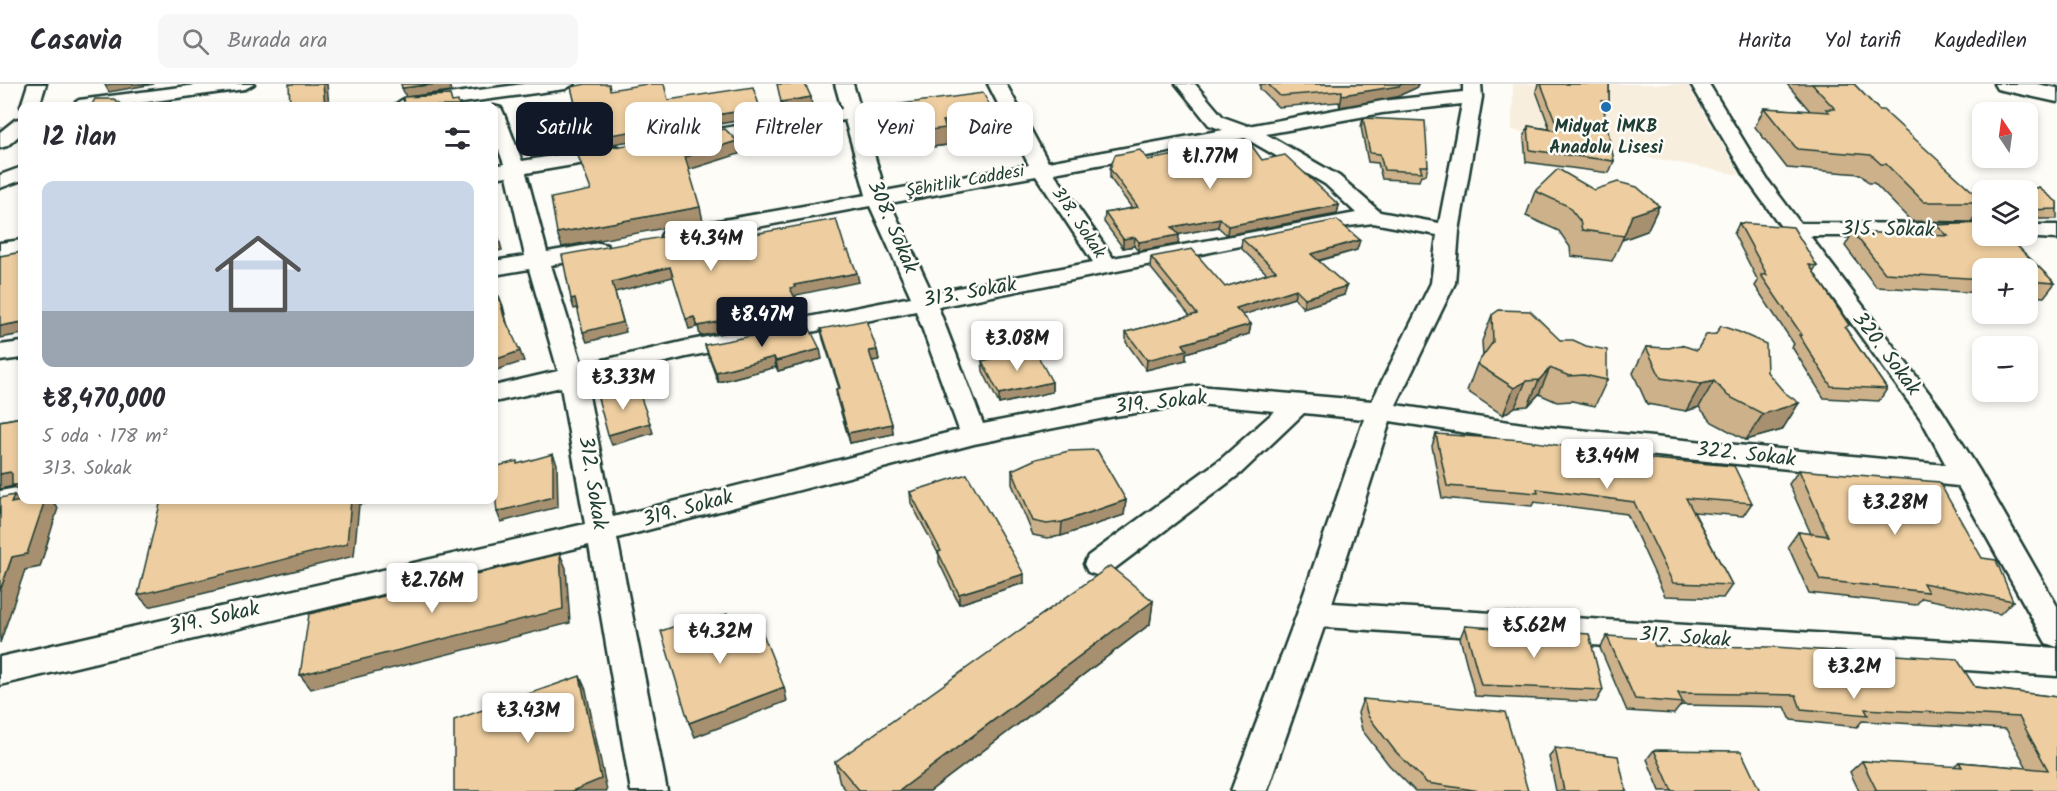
<!DOCTYPE html>
<html lang="tr">
<head>
<meta charset="utf-8">
<style>
	:root { --surface:#fff; --page:#f7f7f7; --text:#2b2b33; --muted:#7c7c81; --line:#e1e1e2; --accent:#111827 }
	body { margin:0; font-family:Kalam,sans-serif; background:var(--page); color:var(--text); height:100vh; display:flex; flex-direction:column; font-size:22px; white-space:nowrap }
	* { box-sizing:border-box; margin:0 }
	p { font-size:20px; color:var(--muted) }
	.icon { flex:none; width:33px; height:33px; fill:none; stroke:currentColor; stroke-width:2; stroke-linecap:round; stroke-linejoin:round }
	.map { position:relative; flex:1; overflow:hidden }
	.sheet { position:absolute; left:18px; top:18px; width:480px; height:402px; display:flex; flex-direction:column; background:var(--surface); border-radius:12px; box-shadow:0 3px 9px #0003 }
	.sheet>* { flex:none }
	.hud { position:absolute; left:516px; top:18px; width:570px; height:54px; display:flex; gap:12px }
	.needle { width:39px; rotate:347deg }
	.tools { position:absolute; left:1972px; top:18px; display:grid; gap:12px }
	.tools a { display:grid; place-items:center; width:66px; height:66px; border-radius:12px; background:var(--surface); box-shadow:0 3px 9px #0003; font-size:30px }
	.price { position:absolute; translate:-50% -51px; padding:0 14px; border-radius:6px; background:#fff; color:#222; font-size:20px; line-height:39px; filter:drop-shadow(0 2px 3px #0008) }
	.price::after { content:''; position:absolute; left:50%; top:36px; width:18px; height:14px; margin-left:-9px; background:inherit; clip-path:polygon(0 0,100% 0,50% 100%) }
	.price.active { background:var(--accent); color:#fff }
	ul { padding:0; list-style:none }
	li { display:grid; align-content:center; gap:12px; height:318px; padding:0 24px }
	li+li { border-top:2px solid var(--line) }
	li span { display:grid; place-items:center; height:186px; border-radius:12px; color:#555 }
	li>.icon { margin-inline-start:auto }
	span .icon { width:108px; height:108px; fill:#fffc; stroke-width:1 }
	li b { font-size:26px }
	h2 { display:flex; justify-content:space-between; align-items:center; height:72px; padding:0 24px; font-size:26px }
	.pill { padding:0 21px; border-radius:12px; background:var(--surface); box-shadow:0 3px 9px #0003; font-size:21px; line-height:54px }
	.pill.active { background:var(--accent); color:#fff }
	header { display:flex; align-items:center; gap:36px; box-sizing:border-box; height:84px; padding:0 30px; background:var(--surface); border-bottom:2px solid var(--line) }
	header strong { font-size:28px }
	nav { display:flex; gap:33px; margin-inline-start:auto; font-size:21px }
	.search { width:420px; height:54px; background:var(--page); display:flex; align-items:center; gap:15px; box-sizing:border-box; padding:0 21px; border-radius:12px; color:var(--muted); font-size:22px }
	.map>svg:first-child { display:block }
</style>
</head>
<body>
<header>
<strong>Casavia</strong>
<div class="search"><svg class="icon" aria-label="search" viewBox="0 0 24 24"><circle cx="10" cy="10" r="6"/><path d="M15 15l6 6"/></svg>Burada ara</div>
<nav><a>Harita</a><a>Yol tarifi</a><a>Kaydedilen</a></nav>
</header>
<div class="map">
<svg width="2057" height="707" viewBox="0 0 2057 707">
	<rect width="100%" height="100%" fill="#fdfcf7"/>
	<filter id="ink" filterUnits="userSpaceOnUse"><feTurbulence type="fractalNoise" baseFrequency=".0167" numOctaves="2"/><feDisplacementMap in="SourceGraphic" scale="12" xChannelSelector="R" yChannelSelector="G"/><feConvolveMatrix kernelMatrix="1 2 1 2 8 2 1 2 1" color-interpolation-filters="sRGB"/></filter>
	<g filter="url(#ink)">
		<path fill="#f8eedd" d="M1513,0H1687L1740,91L1512,46Z"/>
		<g fill="none" stroke-linecap="round" stroke-linejoin="round">
			<defs>
				<g id="minor">
					<path d="M28,0H46L39,22H22V25L21,22Z"/>
					<path d="M204,0H254L245,5L117,22H70L79,16Z"/>
					<path d="M524,0H574L565,5L440,22H393L402,16Z"/>
					<path d="M835,0H853L885,107L1029,81L988,0H1006L1048,78L1223,46L1209,41L1176,0H1195L1223,33L1248,42L1382,17L1463,8V0H1481L1482,13L1459,147L1455,199L1396,321L1537,342L1946,381L1921,335L1748,97L1691,0H1709L1767,95L1800,139L1983,140V152H1991H1810L1941,325L1979,386L2057,522V563L2046,559L1958,402L1537,360L1390,337L1332,519L2057,564V592L1324,543L1267,707H1231L1297,530L1364,335L1304,329L1241,389L1110,488L1099,492L1088,488L1084,480L1088,472L1221,375L1275,327L1198,320L1115,332L974,360L617,454L667,707H631L589,461L0,601V573L585,440L561,303L494,318V302L558,287L529,185L494,191V177L525,172L507,92L494,94V82L504,80L494,53L493,22L501,24L503,28L522,77L614,62L621,64L624,68L621,72L614,74L526,89L547,168L599,159L607,161L610,166L607,171L551,181L582,281L686,257L911,213L870,122L672,159L664,157L661,152L664,147L672,145L866,111L845,36L693,61L683,55L693,49L842,25ZM1462,20L1439,139L1380,128L1339,92L1266,50L1382,29ZM1245,54L1325,100L1356,129L1113,174L1054,89ZM1036,92L1093,178L932,209L890,119ZM1373,139L1437,151L1431,199L1372,317L1198,302L1115,314L983,340L938,223L1325,145ZM916,227L959,346L613,433L586,297L686,273Z"/>
					<path d="M22,34V49L7,62L0,64V48L15,36Z"/>
					<path d="M22,83V96L0,104V91Z"/>
					<path d="M2028,141H2057V155L2020,153L2028,152Z"/>
					<path d="M22,156V170L0,173V159Z"/>
					<path d="M22,258V274L0,277V261Z"/>
					<path d="M22,403V416H35L32,420L0,429V407Z"/>
				</g>
				<path id="major" d="M1994,0H2037L2057,4V18L1997,5Z"/>
			</defs>
			<use href="#minor" stroke="#1f3d34" stroke-width="5"/>
			<use href="#major" stroke="#1f3d34" stroke-width="5"/>
			<use href="#minor" fill="#fdfcf7" fill-rule="evenodd"/>
			<use href="#major" fill="#fdfcf7" fill-rule="evenodd"/>
		</g>
		<g fill="#cdb18a" stroke="#1f3d34" stroke-width="1.5">
			<path d="M1260,0H1418L1416,4L1396,13L1340,23L1339,18L1278,23L1260,5Z"/>
			<path d="M1538,0H1609V18L1604,30L1614,77L1609,89L1526,78L1524,54L1528,42L1550,45L1536,7Z"/>
			<path d="M1787,0H1854L1879,26L1981,115L1983,112V121L1971,138L1911,137L1874,99H1869L1860,90L1787,84L1755,43L1764,24L1810,27Z"/>
			<path d="M878,23L994,46L947,53V61L891,68L880,40Z"/>
			<path d="M1363,34L1428,82L1426,91H1421L1419,97L1382,95L1378,79L1368,78L1361,43Z"/>
			<path d="M1148,76H1262L1339,121L1337,130L1227,151L1218,143L1179,150L1178,160L1138,167L1134,162L1123,164L1104,138L1105,129L1132,124L1110,94V85Z"/>
			<path d="M2039,104L2057,118V135H2028V106H1987V105Z"/>
			<path d="M1535,107L1659,122L1647,147L1622,156L1612,177L1571,172L1570,163L1559,147L1526,132Z"/>
			<path d="M1739,139L1817,182L1813,187L1846,245L1887,305L1879,317L1824,314L1792,263L1794,260L1755,202L1758,197L1734,150Z"/>
			<path d="M1983,139V152H2007L2055,199L2044,213L2028,212V184H1983V209L1876,203L1845,162L1853,148L1929,152L1936,141Z"/>
			<path d="M1242,155L1357,166L1319,177L1344,211L1303,224L1294,214L1242,231L1251,240L1249,250L1186,269V276L1146,286L1126,258V248L1190,232L1150,183L1151,173L1225,203L1267,190L1241,164Z"/>
			<path d="M1492,231L1560,256L1607,296L1595,322L1572,317L1557,318L1539,310L1528,322L1515,323L1503,331L1467,307L1477,280L1483,272L1482,257Z"/>
			<path d="M821,245L877,266L879,276L872,277L892,340L893,350L850,359L837,315L836,305L839,304L823,255Z"/>
			<path d="M1716,250L1767,288L1782,346L1746,356L1712,338L1699,323L1686,327L1647,320L1633,289L1646,263L1697,266Z"/>
			<path d="M705,261L822,275L778,287L776,283L718,298L708,271Z"/>
			<path d="M982,277L1052,298V308L999,320L983,287Z"/>
			<path d="M22,333V412L14,402L0,405V337Z"/>
			<path d="M1436,350L1752,419L1743,432L1694,428L1732,501L1723,514L1665,512L1627,430L1534,418L1532,422L1442,414L1432,362Z"/>
			<path d="M1012,386L1126,416L1124,431L1061,452L1047,454L1033,451L1012,400Z"/>
			<path d="M1799,386L1982,474L2013,517L2000,530L1922,514L1916,521L1809,509L1788,462L1798,448L1811,450L1789,400Z"/>
			<path d="M910,408L1024,499L959,520L939,478V471L911,419Z"/>
			<path d="M1153,517L1150,540L930,707H847L840,699L835,678Z"/>
			<path d="M1465,542L1603,606L1596,618L1475,612L1460,554Z"/>
			<path d="M1607,552L1655,562L2057,613V707H1859L1850,688L1862,677L1953,683L1959,678L2027,684L2006,645L1862,637L1857,643L1791,636L1785,623L1681,621L1674,630L1627,627L1600,564Z"/>
			<path d="M1363,615L1528,707H1415L1389,681L1362,646L1358,629Z"/>
			<path d="M1555,664L1626,707H1556L1549,673Z"/>
			<path d="M1654,666L1760,707H1660L1647,675Z"/>
		</g>
		<g fill="#a79070" stroke="#1f3d34" stroke-width="1.5">
			<path d="M112,0H154L109,8L105,1Z"/>
			<path d="M323,0H327L329,22H325Z"/>
			<path d="M436,0H449L451,7L406,13L402,4Z"/>
			<path d="M1402,0H1418L1416,4L1396,13L1340,23L1342,11Z"/>
			<path d="M811,13L812,22L783,27L781,18Z"/>
			<path d="M760,24L762,33L713,41V44L575,66L572,57L709,32Z"/>
			<path d="M994,29V46L947,53V61L891,68L889,51L943,37Z"/>
			<path d="M737,57L739,70L688,86L685,73Z"/>
			<path d="M1339,121L1337,130L1227,151L1228,142Z"/>
			<path d="M1659,122L1647,147L1622,156L1632,131Z"/>
			<path d="M700,123L703,137L562,163L557,149Z"/>
			<path d="M1220,134L1218,143L1171,152L1172,143Z"/>
			<path d="M494,138L502,166L494,168Z"/>
			<path d="M1179,151L1178,160L1138,167L1139,158Z"/>
			<path d="M1135,153L1134,162L1123,164V155Z"/>
			<path d="M1360,156L1357,166L1309,179L1311,170Z"/>
			<path d="M670,183L673,193L615,208L626,248L587,258L583,248L612,198Z"/>
			<path d="M857,189L859,198L796,211V213L792,214L790,204L794,201Z"/>
			<path d="M1347,202L1344,211L1303,224L1305,214Z"/>
			<path d="M1296,205L1294,214L1234,234L1236,224Z"/>
			<path d="M499,212L503,222L508,243L504,233Z"/>
			<path d="M575,214L579,224L574,225L571,215Z"/>
			<path d="M799,222L801,232L700,252L698,242Z"/>
			<path d="M694,233L697,243L689,245L686,235Z"/>
			<path d="M22,238V250L0,254V242Z"/>
			<path d="M1251,240L1249,250L1186,269V276L1146,286L1147,276L1183,260Z"/>
			<path d="M820,265L822,275L778,287L776,277Z"/>
			<path d="M877,266L879,276L870,277L869,267Z"/>
			<path d="M520,267L524,277L494,287V276Z"/>
			<path d="M774,273L776,283L718,298L716,288Z"/>
			<path d="M1550,284L1539,310L1528,322L1539,296Z"/>
			<path d="M1526,297L1515,323L1503,331L1514,304Z"/>
			<path d="M1714,297L1699,323L1686,327L1701,300Z"/>
			<path d="M1052,298V308L999,320V310Z"/>
			<path d="M1799,319L1782,346L1746,356L1763,330Z"/>
			<path d="M650,339L653,349L612,361L608,351Z"/>
			<path d="M892,340L893,350L850,359L848,349Z"/>
			<path d="M553,370L557,380L558,423L501,438L497,428Z"/>
			<path d="M10,388H22V406L18,401H12L14,402L0,405V390Z"/>
			<path d="M14,411L26,424L11,419Z"/>
			<path d="M45,416H51L58,424L40,483L25,486L0,559V507L12,473Z"/>
			<path d="M351,416H380L359,421L354,472L149,523L138,511Z"/>
			<path d="M1126,416L1124,431L1061,452L1062,438Z"/>
			<path d="M560,470L566,484L570,539L311,605L300,591Z"/>
			<path d="M1024,490V499L959,520V510Z"/>
			<path d="M1153,517L1150,540L930,707H899Z"/>
			<path d="M580,592L586,606L607,707H572Z"/>
			<path d="M784,603L787,617L695,653L689,639Z"/>
		</g>
		<g fill="#eecea0" stroke="#1f3d34" stroke-width="1.5">
			<path d="M289,0H323L325,22H290Z"/>
			<path d="M401,0H436L402,4Z"/>
			<path d="M586,0H609L610,6L647,0H664L668,16L753,3L760,24L709,32L712,35L572,57L562,31L577,28L571,3Z"/>
			<path d="M777,0H805L811,13L781,18Z"/>
			<path d="M1268,0H1402L1399,2L1342,11V7L1280,12Z"/>
			<path d="M1541,0H1609V18L1602,17L1614,77L1530,66L1528,42L1559,47Z"/>
			<path d="M1812,0H1854L1879,26H1883L1983,117V118H1924L1886,80H1881L1871,71L1797,65L1764,24L1829,28L1826,25H1835Z"/>
			<path d="M983,9L994,29L943,37L946,44L889,51L878,23Z"/>
			<path d="M450,11L452,18L458,17L459,22H398L404,21L403,13Z"/>
			<path d="M95,15H114L123,22H91Z"/>
			<path d="M1363,34L1425,37L1428,82H1420L1422,88L1384,86L1380,70L1370,69Z"/>
			<path d="M725,45L737,57L685,73L700,123L557,149L551,114L591,106L577,69Z"/>
			<path d="M1249,58L1262,76L1285,71L1339,121L1228,142L1220,134L1172,143L1179,151L1139,158L1135,153L1123,155L1105,129L1138,123L1110,85L1115,71L1140,66L1148,76Z"/>
			<path d="M1558,85L1594,106L1618,98L1637,103L1659,122L1632,131L1624,152L1582,146L1580,137L1568,122L1535,107Z"/>
			<path d="M2039,104L2057,118V125L2028,126V106H1988L1987,105Z"/>
			<path d="M836,135L846,167L848,166L857,189L794,201L795,203L790,204L799,222L698,242L694,233L686,235L670,183L612,198L623,238L583,248L575,214L571,215L562,171L706,145L710,158Z"/>
			<path d="M1337,136L1360,156L1311,170L1347,202L1305,214L1296,205L1236,224L1251,240L1183,260L1187,266L1147,276L1126,248L1197,230L1151,173L1192,165L1225,203L1276,187L1242,155Z"/>
			<path d="M1739,139L1793,143L1817,182L1809,181L1849,241L1845,244L1887,305L1831,302L1799,251H1802L1761,191H1767Z"/>
			<path d="M1983,139V152H2007L2055,199L2028,197V184H1983V195L1885,189L1853,148L1948,152L1936,141Z"/>
			<path d="M494,143L497,154H494Z"/>
			<path d="M22,168V238L0,242V172Z"/>
			<path d="M499,212L504,233L520,267L494,276V214Z"/>
			<path d="M1499,226L1530,227L1560,256H1573L1586,262L1607,266V296L1584,291L1569,292L1550,284L1539,296L1526,297L1514,304L1477,280L1493,258L1492,231Z"/>
			<path d="M866,236L877,266L869,267L892,340L848,349L836,305L840,304L821,245Z"/>
			<path d="M808,241L820,265L776,277L774,273L716,288L705,261Z"/>
			<path d="M1721,242L1739,248L1766,260L1767,288L1784,308L1799,319L1763,330L1728,312L1714,297L1701,300L1661,294L1646,263L1669,264L1681,261L1697,266L1706,251L1716,250Z"/>
			<path d="M1034,265L1052,298L999,310L982,277Z"/>
			<path d="M637,303L650,339L608,351L598,314Z"/>
			<path d="M22,333V388L18,401H12V390L10,388L0,390V337Z"/>
			<path d="M1436,350L1522,356L1652,375L1734,382L1752,419L1686,414L1732,501L1673,499L1634,418L1537,405L1538,409L1447,402Z"/>
			<path d="M1097,366L1126,416L1062,438L1047,440L1033,437L1012,386L1036,375L1069,367Z"/>
			<path d="M553,370V413L497,428L494,400V383L517,377V380Z"/>
			<path d="M1799,386L1939,398L1982,474L1996,476L2013,517L1923,499L1928,508L1820,496L1798,448L1828,452Z"/>
			<path d="M967,390L1024,490L959,510L938,468L941,467L910,408Z"/>
			<path d="M14,411L11,419L26,416H45L27,470L12,473L0,507V414Z"/>
			<path d="M161,416H351L347,460L138,511Z"/>
			<path d="M560,470L563,525L300,591L309,530Z"/>
			<path d="M1110,482L1153,517L899,707H860L835,678Z"/>
			<path d="M727,530L732,544L757,535L784,603L689,639L661,547L699,534L701,540Z"/>
			<path d="M1465,542L1589,550L1603,606L1481,601Z"/>
			<path d="M1607,552L1652,555L1655,562L1774,563L1957,575L1975,603L2057,613V707H1877L1862,677L1962,683L1959,678L2048,686L2019,633L1865,625L1868,631L1801,625L1796,611L1678,609L1683,619L1635,615Z"/>
			<path d="M580,592L601,695L572,707H454V636Z"/>
			<path d="M1363,615L1505,628L1528,707H1480L1427,699L1395,667L1368,632Z"/>
			<path d="M1555,664L1618,672L1626,707H1564Z"/>
			<path d="M1654,666L1741,667L1760,707H1672Z"/>
		</g>
	</g>
	<circle fill="#1f6fb2" stroke="#fdfcf7" stroke-width="2" cx="1606" cy="23" r="6"/>
	<g text-anchor="middle" dominant-baseline="central" stroke-width="5" stroke-linejoin="round" paint-order="stroke">
		<g font-size="18" font-weight="bold" fill="#1f3d34" stroke="#fdfcf7">
			<text x="1606" y="43">Midyat İMKB<tspan x="1606" dy="21">Anadolu Lisesi</tspan></text>
		</g>
		<g font-size="18" fill="#1f3d34" stroke="#fdfcf7">
			<text transform="translate(965 98) rotate(-10)">Şehitlik Caddesi</text>
			<text transform="translate(1078 139) rotate(56)">318. Sokak</text>
		</g>
		<g font-size="21" fill="#1f3d34" stroke="#fdfcf7">
			<text transform="translate(892 143) rotate(67)">308. Sokak</text>
			<text transform="translate(1888 146) rotate(1)">315. Sokak</text>
			<text transform="translate(970 209) rotate(-10)">313. Sokak</text>
			<text transform="translate(1886 270) rotate(53)">320. Sokak</text>
			<text transform="translate(1161 319) rotate(-6)">319. Sokak</text>
			<text transform="translate(1746 371) rotate(6)">322. Sokak</text>
			<text transform="translate(592 399) rotate(81)">312. Sokak</text>
			<text transform="translate(688 425) rotate(-15)">319. Sokak</text>
			<text transform="translate(214 535) rotate(-13)">319. Sokak</text>
			<text transform="translate(1685 554) rotate(4)">317. Sokak</text>
		</g>
	</g>
</svg>
<div class="tools">
<a><svg class="needle" viewBox="-14 -14 28 28"><path d="M0-13l5 13h-10z" fill="#e53935"/><path d="M0 13l5-13h-10z" fill="#7c7c81"/></svg></a>
<a><svg class="icon" aria-label="layers" viewBox="0 0 24 24"><path d="M12 4l9 5-9 5-9-5zM3 14l9 5 9-5"/></svg></a>
<a>+</a>
<a>−</a>
</div>
<b class="price" style="left:1210px;top:106px">₺1.77M</b>
<b class="price" style="left:711px;top:188px">₺4.34M</b>
<b class="price active" style="left:762px;top:264px">₺8.47M</b>
<b class="price" style="left:1017px;top:288px">₺3.08M</b>
<b class="price" style="left:623px;top:327px">₺3.33M</b>
<b class="price" style="left:1607px;top:406px">₺3.44M</b>
<b class="price" style="left:1895px;top:452px">₺3.28M</b>
<b class="price" style="left:432px;top:530px">₺2.76M</b>
<b class="price" style="left:1534px;top:575px">₺5.62M</b>
<b class="price" style="left:720px;top:581px">₺4.32M</b>
<b class="price" style="left:1854px;top:616px">₺3.2M</b>
<b class="price" style="left:528px;top:660px">₺3.43M</b>
<div class="hud">
<a class="pill active">Satılık</a>
<a class="pill">Kiralık</a>
<a class="pill">Filtreler</a>
<a class="pill">Yeni</a>
<a class="pill">Daire</a>
</div>
<section class="sheet">
<h2>12 ilan<svg class="icon" aria-label="filters" viewBox="0 0 24 24"><path d="M4 7h16M4 17h16"/><circle cx="9" cy="7" r="2"/><circle cx="15" cy="17" r="2"/></svg></h2>
<ul>
<li><span style="background:linear-gradient(#c9d6e8 70%,#9aa5b1 0)"><svg class="icon" aria-label="home" viewBox="0 0 24 24"><path d="M3 11l9-7 9 7M6 9v11h12V9"/></svg></span><div><b>₺8,470,000</b><p>5 oda · 178 m²</p><p>313. Sokak</p></div></li>
</ul>
</section>
</div>
</body>
</html>
